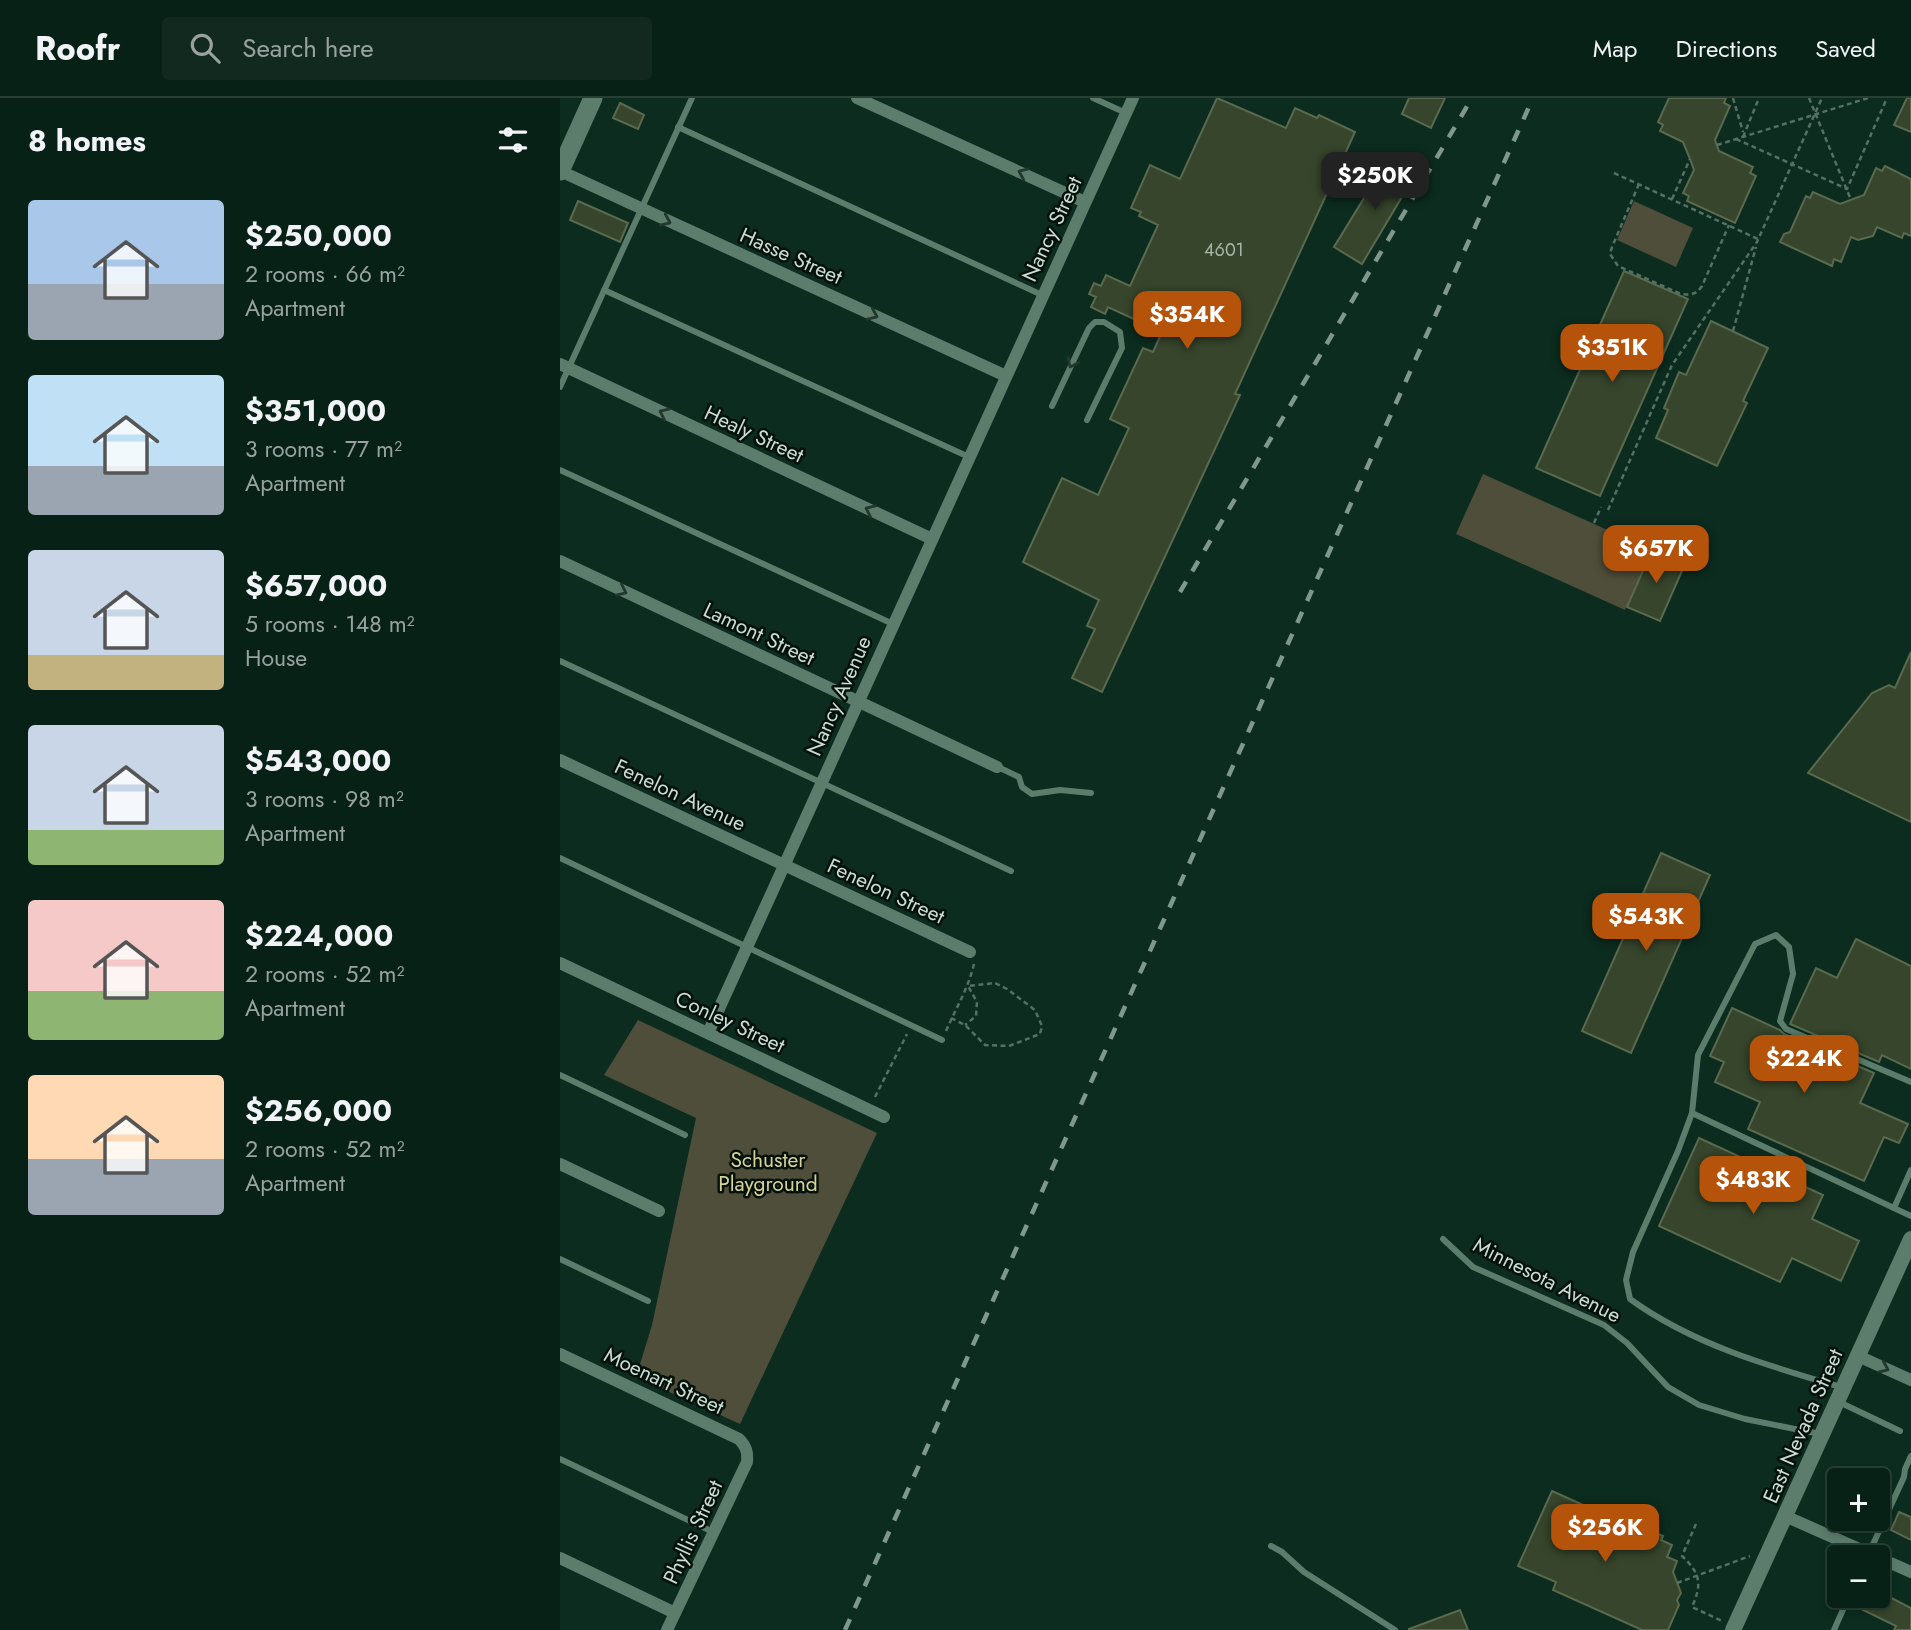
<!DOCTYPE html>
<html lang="en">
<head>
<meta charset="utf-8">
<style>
	:root { --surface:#082116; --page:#11291f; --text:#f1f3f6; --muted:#98a3a1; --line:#293e35; --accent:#b45309 }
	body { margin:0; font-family:Jost,sans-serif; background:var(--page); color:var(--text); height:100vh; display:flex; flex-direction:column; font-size:26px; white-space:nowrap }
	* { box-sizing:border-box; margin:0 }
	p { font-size:23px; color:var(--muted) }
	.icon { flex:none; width:38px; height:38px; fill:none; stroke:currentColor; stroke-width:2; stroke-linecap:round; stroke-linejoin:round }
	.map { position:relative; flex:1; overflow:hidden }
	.details { display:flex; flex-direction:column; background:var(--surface); width:560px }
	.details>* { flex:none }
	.buttons { position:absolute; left:1267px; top:1370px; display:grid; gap:14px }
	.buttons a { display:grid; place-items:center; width:63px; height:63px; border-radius:7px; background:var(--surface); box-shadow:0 4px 10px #0003,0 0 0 2px var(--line); font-size:35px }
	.price { position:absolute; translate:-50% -60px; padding:0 16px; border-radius:14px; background:var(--accent); color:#fff; font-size:23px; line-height:46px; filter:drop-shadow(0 2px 4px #0008) }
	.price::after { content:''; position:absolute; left:50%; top:42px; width:21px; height:16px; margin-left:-10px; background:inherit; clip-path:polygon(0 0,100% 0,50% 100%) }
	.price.current { background:#222; color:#fff }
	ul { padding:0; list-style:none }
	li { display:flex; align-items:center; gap:21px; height:175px; padding:0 28px }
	li span { display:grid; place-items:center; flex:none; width:196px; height:140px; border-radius:7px; color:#555 }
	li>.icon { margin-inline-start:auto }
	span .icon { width:84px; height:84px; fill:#fffc; stroke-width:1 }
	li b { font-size:30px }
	h2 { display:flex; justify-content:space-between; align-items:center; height:84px; padding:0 28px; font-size:30px }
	header { display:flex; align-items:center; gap:42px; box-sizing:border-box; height:98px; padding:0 35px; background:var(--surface); border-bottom:2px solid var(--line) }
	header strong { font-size:33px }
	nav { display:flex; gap:38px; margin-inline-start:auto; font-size:24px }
	.search { width:490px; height:63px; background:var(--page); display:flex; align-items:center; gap:18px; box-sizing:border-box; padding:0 24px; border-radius:7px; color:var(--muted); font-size:26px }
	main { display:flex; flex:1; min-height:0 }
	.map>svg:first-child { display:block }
</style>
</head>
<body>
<header>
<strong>Roofr</strong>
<div class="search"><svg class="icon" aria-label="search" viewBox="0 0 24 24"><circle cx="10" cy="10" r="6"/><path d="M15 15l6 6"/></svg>Search here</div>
<nav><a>Map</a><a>Directions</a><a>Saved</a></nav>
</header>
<main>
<section class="details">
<h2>8 homes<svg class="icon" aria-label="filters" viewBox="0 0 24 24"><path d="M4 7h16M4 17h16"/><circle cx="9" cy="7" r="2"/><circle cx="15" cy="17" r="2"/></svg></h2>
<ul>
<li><span style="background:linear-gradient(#a9c7e8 60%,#9aa5b1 0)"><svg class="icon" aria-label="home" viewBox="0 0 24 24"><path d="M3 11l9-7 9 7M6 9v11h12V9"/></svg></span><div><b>$250,000</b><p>2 rooms · 66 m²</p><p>Apartment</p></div></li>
<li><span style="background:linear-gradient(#bfe0f5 65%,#9aa5b1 0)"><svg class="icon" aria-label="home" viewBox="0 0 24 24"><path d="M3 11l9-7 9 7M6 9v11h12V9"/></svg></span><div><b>$351,000</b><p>3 rooms · 77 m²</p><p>Apartment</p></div></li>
<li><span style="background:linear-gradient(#c9d6e8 75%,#c2b280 0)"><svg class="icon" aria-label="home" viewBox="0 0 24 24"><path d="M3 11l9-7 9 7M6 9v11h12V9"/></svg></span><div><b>$657,000</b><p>5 rooms · 148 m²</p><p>House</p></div></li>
<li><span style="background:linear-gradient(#c9d6e8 75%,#8fb573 0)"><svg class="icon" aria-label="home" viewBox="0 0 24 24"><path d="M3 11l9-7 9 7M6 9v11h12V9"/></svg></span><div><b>$543,000</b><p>3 rooms · 98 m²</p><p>Apartment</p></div></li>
<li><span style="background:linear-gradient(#f6c9c9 65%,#8fb573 0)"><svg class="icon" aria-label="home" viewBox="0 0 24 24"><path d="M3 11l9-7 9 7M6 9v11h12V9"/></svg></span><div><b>$224,000</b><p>2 rooms · 52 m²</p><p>Apartment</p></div></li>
<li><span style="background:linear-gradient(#ffd9b3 60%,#9aa5b1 0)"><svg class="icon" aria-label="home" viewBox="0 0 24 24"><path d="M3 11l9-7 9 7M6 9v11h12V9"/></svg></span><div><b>$256,000</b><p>2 rooms · 52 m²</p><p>Apartment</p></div></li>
</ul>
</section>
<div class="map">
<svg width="1351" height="1532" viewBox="0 0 1351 1532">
	<rect width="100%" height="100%" fill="#0b2c1e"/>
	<g fill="#4f4e3a">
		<path d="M1074,103L1133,130L1116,169L1057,142Z"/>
		<path d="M923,376L1092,452L1065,512L896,436Z"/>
		<path d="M78,922L317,1035L180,1326L76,1279L92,1227L136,1020L44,977Z"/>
	</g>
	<g fill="#36452b" stroke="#5a6a4e" stroke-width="2">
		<path d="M657,0L726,30L735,10L757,20L759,17L795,34L675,296L680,297L542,594L512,580L535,531L527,528L539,502L463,464L502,380L538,397L569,330L550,321L583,250L593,254L602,234L548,209L545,216L531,209L536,199L529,196L534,185L541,188L546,177L570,188L598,127L579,118L581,114L571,110L590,67L620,81Z"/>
		<path d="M849,0H885L871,30L842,16Z"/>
		<path d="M1109,0H1166L1164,5L1170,8L1155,42L1159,53L1193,69L1190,75L1196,78L1175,125L1127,103L1129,98L1123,95L1134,72L1130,61L1123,44L1100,33L1103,27L1098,24Z"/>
		<path d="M1347,0H1351V34L1334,27Z"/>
		<path d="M60,5L84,17L78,31L53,20Z"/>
		<path d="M828,61L855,77L802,166L774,149Z"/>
		<path d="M1325,68L1351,81V138L1344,135L1342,140L1317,129L1313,138L1298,142L1291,139L1281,164L1274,161L1272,168L1220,144L1224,136L1230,134L1246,98L1250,100L1253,94L1280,106L1304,97L1316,70L1322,73Z"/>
		<path d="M18,103L68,125L60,144L10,122Z"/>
		<path d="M1064,173L1128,201L1040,398L976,370Z"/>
		<path d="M1151,223L1208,250L1183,303L1187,305L1157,368L1096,340L1108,312L1104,310L1119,274L1126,277Z"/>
		<path d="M1092,452L1125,466L1100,523L1067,509Z"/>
		<path d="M1351,554V724L1248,675L1312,595L1329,587L1335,590Z"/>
		<path d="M1101,755L1150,777L1071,955L1022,933Z"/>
		<path d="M1296,841L1351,868V971L1322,957L1319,964L1230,926L1256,870L1277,880Z"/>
		<path d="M1172,910L1220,932L1224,936L1314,975L1300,1005L1348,1026L1339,1045L1324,1039L1304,1083L1188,1031L1200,1004L1155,984L1164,964L1150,958Z"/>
		<path d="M1139,1040L1263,1097L1252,1121L1299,1143L1281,1183L1232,1160L1220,1184L1099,1128Z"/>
		<path d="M992,1393L1054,1421L1056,1417L1103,1438L1101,1442L1112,1447L1107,1459L1117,1463L1113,1474L1121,1495L1117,1502L1119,1507L1108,1532H1082L993,1492L996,1484L958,1468Z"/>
		<path d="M1339,1414L1351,1419V1442L1331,1432Z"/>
		<path d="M1318,1493L1351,1510V1532H1334L1336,1528L1295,1508L1299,1498H1318Z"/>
		<path d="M900,1512L908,1532H849V1531Z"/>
	</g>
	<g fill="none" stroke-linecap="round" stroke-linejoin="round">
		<g stroke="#557064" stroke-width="2.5" stroke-dasharray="5 3.5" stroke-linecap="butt">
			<path d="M1173,0L1183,34"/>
			<path d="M1249,0L1291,102"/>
			<path d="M1183,39L1199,0"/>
			<path d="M1176,41L1287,91L1327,0"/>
			<path d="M1157,47L1308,0"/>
			<path d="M1054,75L1198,141"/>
			<path d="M1079,86L1052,149L1050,156L1058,168L1121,196C1131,197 1136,197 1142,188L1169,127"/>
			<path d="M1112,101L1130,61"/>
			<path d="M1173,233L1196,149"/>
			<path d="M1048,412L1112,267L1197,144L1262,0"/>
			<path d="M1034,425L1041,409"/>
			<path d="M391,920L405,927L425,947L449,948L480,936L482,928L475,912L447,891L435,885L408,888L417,904L416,918L405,927"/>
			<path d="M386,933C396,910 408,891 414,866"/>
			<path d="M315,999L347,936"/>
			<path d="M1136,1426L1122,1458C1141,1476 1142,1486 1132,1509L1162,1523"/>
			<path d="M1117,1485L1190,1458"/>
		</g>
		<g stroke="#5c7d6c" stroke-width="6">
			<path d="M533,0L566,15"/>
			<path d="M118,29L482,197"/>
			<path d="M44,192L409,359"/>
			<path d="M0,289L132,0"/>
			<path d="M492,308L529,230L535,224H544L560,234L562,250L527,322"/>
			<path d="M0,372L333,526"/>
			<path d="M0,563L451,773"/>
			<path d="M438,669L459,679L462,689L472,696L500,692L531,695"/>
			<path d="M0,760L382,942"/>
			<path d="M0,977L125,1037"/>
			<path d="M1351,984L1226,931L1220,923L1233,876L1229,849L1216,837L1195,846L1138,957L1132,1015L1351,1118"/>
			<path d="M1132,1015L1118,1053L1073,1154L1066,1182L1070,1201C1132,1246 1208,1268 1281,1289"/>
			<path d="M1334,1110L1351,1072"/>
			<path d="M883,1141L913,1169L1044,1227L1067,1245L1108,1289L1139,1307L1185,1321L1260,1336"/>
			<path d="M0,1161L88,1203"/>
			<path d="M1279,1304L1340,1333"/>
			<path d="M0,1361L153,1434"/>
			<path d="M711,1448L722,1454L744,1474L835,1532"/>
			<path d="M1309,1455L1344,1379L1345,1371L1351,1358"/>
			<path d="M1274,1532L1289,1498"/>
		</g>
		<g stroke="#5c7d6c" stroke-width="12">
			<path d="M297,0L525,104"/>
			<path d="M0,73L446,278"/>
			<path d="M0,266L372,441"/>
			<path d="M0,463L437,669"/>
			<path d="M0,662L410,854"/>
			<path d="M0,865L324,1019"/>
			<path d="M148,935L573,0"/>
			<path d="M0,1066L99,1113"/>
			<path d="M0,1256L179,1341C186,1348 188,1354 187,1364L107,1532"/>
			<path d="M1298,1258L1351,1282"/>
			<path d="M1225,1418L1351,1474"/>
			<path d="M0,1460L115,1515"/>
		</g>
		<path stroke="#5c7d6c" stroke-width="16" d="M1173,1532L1351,1141"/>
		<path stroke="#5c7d6c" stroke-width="19" d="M0,73L33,0"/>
		<g stroke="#80988c" stroke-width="4.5" stroke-dasharray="12 12" stroke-linecap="butt">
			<path d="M620,494L912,0"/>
			<path d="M285,1532L973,0"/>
		</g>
	</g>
	<defs><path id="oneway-chevron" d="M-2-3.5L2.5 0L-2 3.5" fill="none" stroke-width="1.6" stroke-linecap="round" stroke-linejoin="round" transform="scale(1.75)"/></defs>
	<g stroke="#23372d">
		<use href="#oneway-chevron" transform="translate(463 75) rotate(-156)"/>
		<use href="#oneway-chevron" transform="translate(106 123) rotate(24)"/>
		<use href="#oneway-chevron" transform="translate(313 217) rotate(24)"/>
		<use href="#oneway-chevron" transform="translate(512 265) rotate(116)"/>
		<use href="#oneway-chevron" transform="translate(104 315) rotate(-155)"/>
		<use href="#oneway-chevron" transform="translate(310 412) rotate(-155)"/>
		<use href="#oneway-chevron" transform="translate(62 493) rotate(25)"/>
		<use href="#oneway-chevron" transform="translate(1324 1270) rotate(24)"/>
	</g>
	<g text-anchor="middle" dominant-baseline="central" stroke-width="5" stroke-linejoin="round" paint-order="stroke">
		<g font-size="18" fill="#a6b7a9">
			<text x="664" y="152">4601</text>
		</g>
		<g font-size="21" fill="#cbddd3" stroke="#05110b">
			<text transform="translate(492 131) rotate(-65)">Nancy Street</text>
			<text transform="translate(231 158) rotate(24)">Hasse Street</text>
			<text transform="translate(194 336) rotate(25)">Healy Street</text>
			<text transform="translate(199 536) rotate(25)">Lamont Street</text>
			<text transform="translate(279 598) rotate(-66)">Nancy Avenue</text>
			<text transform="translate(120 697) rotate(25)">Fenelon Avenue</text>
			<text transform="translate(326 793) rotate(25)">Fenelon Street</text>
			<text transform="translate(170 924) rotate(25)">Conley Street</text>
			<text transform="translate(987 1182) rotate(27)">Minnesota Avenue</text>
			<text transform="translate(104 1283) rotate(25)">Moenart Street</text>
			<text transform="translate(1243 1328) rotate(-66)">East Nevada Street</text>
			<text transform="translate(133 1434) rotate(-65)">Phyllis Street</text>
		</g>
		<g font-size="21" fill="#d8d298" stroke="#05110b">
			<text x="208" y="1062">Schuster<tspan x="208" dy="24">Playground</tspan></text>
		</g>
	</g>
</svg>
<div class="buttons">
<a>+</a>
<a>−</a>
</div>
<b class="price current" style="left:815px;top:114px">$250K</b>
<b class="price" style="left:627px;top:253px">$354K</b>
<b class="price" style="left:1052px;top:286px">$351K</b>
<b class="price" style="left:1096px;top:487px">$657K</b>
<b class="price" style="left:1086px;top:855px">$543K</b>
<b class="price" style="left:1244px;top:997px">$224K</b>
<b class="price" style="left:1193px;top:1118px">$483K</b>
<b class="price" style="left:1045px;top:1466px">$256K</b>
</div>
</main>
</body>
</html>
